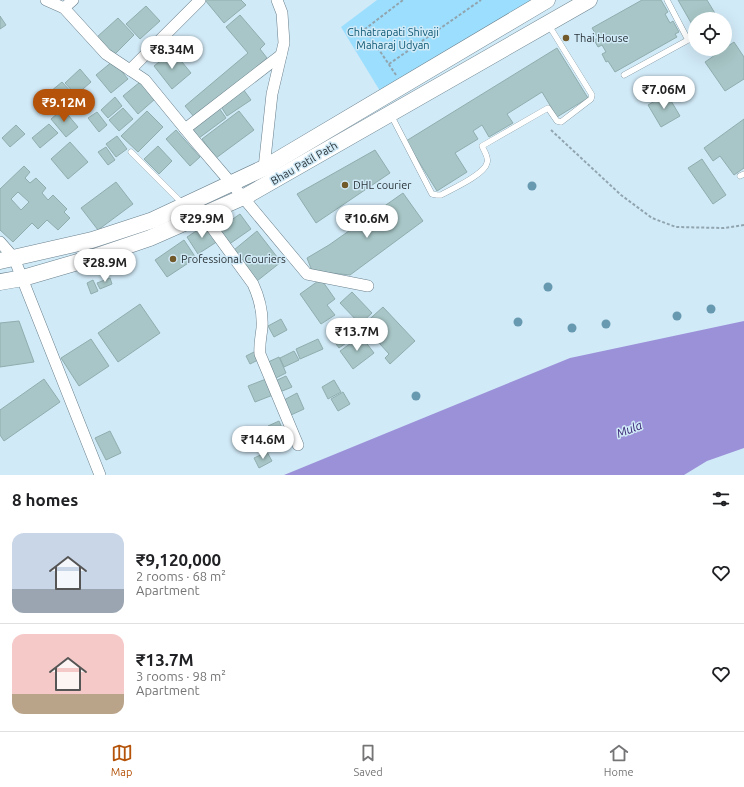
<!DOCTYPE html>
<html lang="en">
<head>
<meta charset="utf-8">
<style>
	:root { --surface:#fff; --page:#f2f2f2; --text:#202124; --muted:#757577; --line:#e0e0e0; --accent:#b45309 }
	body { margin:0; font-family:Ubuntu,sans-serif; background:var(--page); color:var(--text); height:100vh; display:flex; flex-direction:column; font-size:15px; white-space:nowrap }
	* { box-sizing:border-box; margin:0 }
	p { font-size:13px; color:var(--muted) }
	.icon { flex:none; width:22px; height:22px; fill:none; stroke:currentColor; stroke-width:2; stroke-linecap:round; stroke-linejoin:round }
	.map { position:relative; height:475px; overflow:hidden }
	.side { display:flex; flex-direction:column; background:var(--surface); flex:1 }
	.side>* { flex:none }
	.tools { position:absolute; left:688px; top:12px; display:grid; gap:8px }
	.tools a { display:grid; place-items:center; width:44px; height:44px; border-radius:50%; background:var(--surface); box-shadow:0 4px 16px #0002; font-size:20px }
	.price { position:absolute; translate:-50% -34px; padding:0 9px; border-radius:14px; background:#fff; color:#222; font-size:13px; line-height:26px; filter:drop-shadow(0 1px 2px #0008) }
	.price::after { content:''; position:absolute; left:50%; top:24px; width:12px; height:9px; margin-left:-6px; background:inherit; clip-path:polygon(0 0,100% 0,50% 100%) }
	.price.selected { background:var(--accent); color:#fff }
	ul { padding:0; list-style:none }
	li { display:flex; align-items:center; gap:12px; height:100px; padding:0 12px }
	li+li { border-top:1px solid var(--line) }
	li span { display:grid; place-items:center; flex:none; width:112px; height:80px; border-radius:12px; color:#555 }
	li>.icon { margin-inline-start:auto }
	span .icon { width:48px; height:48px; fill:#fffc; stroke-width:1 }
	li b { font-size:17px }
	h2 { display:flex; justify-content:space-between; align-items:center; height:48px; padding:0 12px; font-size:17px }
	.dock { display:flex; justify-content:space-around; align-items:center; height:56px; border-top:1px solid var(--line); background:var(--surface); font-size:11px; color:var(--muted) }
	.dock a { display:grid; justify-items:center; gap:2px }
	.dock .selected { color:var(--accent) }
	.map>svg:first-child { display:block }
</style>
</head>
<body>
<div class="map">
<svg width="744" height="475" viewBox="0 0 744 475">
	<rect width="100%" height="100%" fill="#d1eaf7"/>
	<path fill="#9cdefe" d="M377,0H534L380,91L341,27Z"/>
	<path fill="#9b91d9" d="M744,321V448L707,461L684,475H284L570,358Z"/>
	<g fill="#a8c6c7" stroke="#90adae" fill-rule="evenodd">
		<path d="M205,0H241L246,5L224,23Z"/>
		<path d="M642,0H661L668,12L665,14L670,23L673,21L679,32L675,34L677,37L615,72L608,61L606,62L602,54L606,52L602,45L598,47L594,40L598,38L592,28Z"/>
		<path d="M678,0H707L716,15L710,19H695L694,28Z"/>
		<path d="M146,6L160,21L140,39L126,24Z"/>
		<path d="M240,15L265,44L260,49L267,58L195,118L185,106L248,53L226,27Z"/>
		<path d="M0,16L6,25L0,29Z"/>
		<path d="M118,18L134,35L114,55L97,37Z"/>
		<path d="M734,42L744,57V79L725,91L705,62Z"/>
		<path d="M557,48L588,98L557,117L542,92L507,114L513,123L489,137L482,125L473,131L478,139L455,153L467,172L437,191L406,141Z"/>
		<path d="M173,51L191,73L172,89L154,66Z"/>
		<path d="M113,61L128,79L111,93L96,75Z"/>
		<path d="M80,69L91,82L76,95L65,83Z"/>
		<path d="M62,82L74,95L51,115L39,101Z"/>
		<path d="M140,82L155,99L138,114L123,96Z"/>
		<path d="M243,89L251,100L227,116L220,105Z"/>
		<path d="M667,94L680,116L661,127L648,105Z"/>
		<path d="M115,97L122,106L108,118L101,110Z"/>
		<path d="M123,108L133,119L119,131L109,120Z"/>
		<path d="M219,108L226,118L199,138L192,128Z"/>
		<path d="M63,109L78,127L66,137L51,119Z"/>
		<path d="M147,111L163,127L138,152L121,136Z"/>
		<path d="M239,111L254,130L216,158L202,139Z"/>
		<path d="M97,112L107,125L99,132L88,118Z"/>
		<path d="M744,119V168L734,175L720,156L713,161L704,148Z"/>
		<path d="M49,124L58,133L40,148L32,138Z"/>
		<path d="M16,125L25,134L10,147L2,138Z"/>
		<path d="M176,130L200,157L190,166L166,139Z"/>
		<path d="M117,136L127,149L116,157L106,144Z"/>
		<path d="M70,142L88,162L68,179L51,159Z"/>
		<path d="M158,146L172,161L159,174L144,159Z"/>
		<path d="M106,147L115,160L108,165L98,152Z"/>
		<path d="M375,150L390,173L316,223L297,194Z"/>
		<path d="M702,159L726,195L713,204L688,168Z"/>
		<path d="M24,166L30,172L25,178L30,183L36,178L46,188L42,193L48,200L53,195L67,209L64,212L70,218L58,230L47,220L38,229L32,223L13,242L0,230V189ZM18,192L29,202L21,210L11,199Z"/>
		<path d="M116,182L133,204L98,230L81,208Z"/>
		<path d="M403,193L423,221L350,275L312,271L307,258L329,245Z"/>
		<path d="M240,214L251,229L228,245L217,230Z"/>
		<path d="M207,224L218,241L198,254L187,237Z"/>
		<path d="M257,231L281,262L257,281L234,250Z"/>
		<path d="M184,240L196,258L167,277L155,260Z"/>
		<path d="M110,278L112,284L100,289L97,283Z"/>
		<path d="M321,279L335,299L327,305L335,315L321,324L300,294Z"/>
		<path d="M93,280L98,291L91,294L87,283Z"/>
		<path d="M352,292L372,313L360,324L340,303Z"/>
		<path d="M140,304L160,333L118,362L98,333Z"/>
		<path d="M383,307L415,341L390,364L385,358L389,354L363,325Z"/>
		<path d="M343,318L356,336L339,348L326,330Z"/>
		<path d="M281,319L287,330L274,337L268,326Z"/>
		<path d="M19,321L34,362L0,367V323Z"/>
		<path d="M361,336L374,353L353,369L340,351Z"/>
		<path d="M91,339L109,366L79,386L61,358Z"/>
		<path d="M318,339L323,349L300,359L296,349Z"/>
		<path d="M256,351L260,359L250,364L246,356Z"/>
		<path d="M294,351L299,360L284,367L280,358Z"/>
		<path d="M279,357L286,373L274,379L266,363Z"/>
		<path d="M286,376L292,387L280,392L275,381Z"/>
		<path d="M44,379L60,402L4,441L0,435V410Z"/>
		<path d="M266,379L273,395L255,402L248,386Z"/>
		<path d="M334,380L341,392L328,399L322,387Z"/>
		<path d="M343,392L350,404L338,411L331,399Z"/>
		<path d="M297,393L304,409L291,415L284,400Z"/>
		<path d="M279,421L286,437L275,442L268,426Z"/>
		<path d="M110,431L121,453L106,460L95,438Z"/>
		<path d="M270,438L274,446L264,451L260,442Z"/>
		<path d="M267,452L272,461L259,468L254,458Z"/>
	</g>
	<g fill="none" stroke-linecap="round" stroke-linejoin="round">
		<defs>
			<g id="service">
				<path d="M624,75L688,40L667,0"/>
				<path d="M391,115L432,194L437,195H441C452,189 484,175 487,163C489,157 484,151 482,146L548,108L557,121L561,122L591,99L592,95L548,24"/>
				<path d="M131,152L184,205"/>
				<path d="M740,176L744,174"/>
			</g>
			<g id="minor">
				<path d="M46,0L64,8L106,54L145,80L195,141L231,183L307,274L368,286"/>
				<path d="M64,8L73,0"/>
				<path d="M130,70L200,0"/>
				<path d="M185,129L281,55"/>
				<path d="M264,168L272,94L284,43L282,13L277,0"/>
				<path d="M202,214L253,284C259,297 263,313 262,328C261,337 259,345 260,354L298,445"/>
				<path d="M0,242L14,258L100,475"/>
			</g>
			<g id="secondary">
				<path d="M0,261L92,240L153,220L264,168L547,0"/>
				<path d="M0,282L23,278L88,259L150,238L248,195L589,0"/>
			</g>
		</defs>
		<use href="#service" stroke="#6a818d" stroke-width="6"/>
		<use href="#minor" stroke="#6a818d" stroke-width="12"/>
		<use href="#secondary" stroke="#6a818d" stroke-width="17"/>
		<g stroke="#91a5af" stroke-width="2" stroke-dasharray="3 2" stroke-linecap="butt">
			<path d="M389,64L481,0"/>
			<path d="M396,75L365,29L403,0"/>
			<path d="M551,130L621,195L652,218L676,227L724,228L744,225"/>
		</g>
		<use href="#service" stroke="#fff" stroke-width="5.5"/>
		<use href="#minor" stroke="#fff" stroke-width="11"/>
		<use href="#secondary" stroke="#fff" stroke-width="16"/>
	</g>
	<g fill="#679ab0">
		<circle cx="532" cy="186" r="4.5"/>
		<circle cx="548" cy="287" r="4.5"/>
		<circle cx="711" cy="309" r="4.5"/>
		<circle cx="677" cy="316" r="4.5"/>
		<circle cx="518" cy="322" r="4.5"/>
		<circle cx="606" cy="324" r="4.5"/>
		<circle cx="572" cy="328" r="4.5"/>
		<circle cx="416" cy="396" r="4.5"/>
	</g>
	<g fill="#71592a" stroke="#d1eaf7" stroke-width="1.5">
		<circle cx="566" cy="38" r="4"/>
		<circle cx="345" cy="185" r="4"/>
		<circle cx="173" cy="259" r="4"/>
	</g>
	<g text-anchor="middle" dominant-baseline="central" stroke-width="3" stroke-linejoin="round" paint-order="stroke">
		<g font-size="11" fill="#105975" stroke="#d1eaf7">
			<text x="393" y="32">Chhatrapati Shivaji<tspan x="393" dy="13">Maharaj Udyan</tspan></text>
		</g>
		<g font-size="11" fill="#2b353a" stroke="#d1eaf7" text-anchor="start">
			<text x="574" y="38">Thai House</text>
			<text x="353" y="185">DHL courier</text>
			<text x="181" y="259">Professional Couriers</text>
		</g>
		<g font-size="11" fill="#2b353a" stroke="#d1eaf7">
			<text transform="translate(304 163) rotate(-30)">Bhau Patil Path</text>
		</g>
		<g font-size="12" font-style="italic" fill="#321a6d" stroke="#d1eaf7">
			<text transform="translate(629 429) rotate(-22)">Mula</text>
		</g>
	</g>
</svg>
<div class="tools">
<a><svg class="icon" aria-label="locate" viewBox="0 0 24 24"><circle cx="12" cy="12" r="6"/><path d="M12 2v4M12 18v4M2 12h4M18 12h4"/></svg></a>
</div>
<b class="price" style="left:172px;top:70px">₹8.34M</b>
<b class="price" style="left:664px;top:110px">₹7.06M</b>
<b class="price selected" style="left:64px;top:123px">₹9.12M</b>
<b class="price" style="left:202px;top:239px">₹29.9M</b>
<b class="price" style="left:367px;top:239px">₹10.6M</b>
<b class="price" style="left:105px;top:283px">₹28.9M</b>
<b class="price" style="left:357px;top:352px">₹13.7M</b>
<b class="price" style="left:263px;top:460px">₹14.6M</b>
</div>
<section class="side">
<h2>8 homes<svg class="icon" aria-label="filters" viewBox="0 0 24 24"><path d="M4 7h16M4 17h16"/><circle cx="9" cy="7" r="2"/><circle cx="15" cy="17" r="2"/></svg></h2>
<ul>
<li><span style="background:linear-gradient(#c9d6e8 70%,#9aa5b1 0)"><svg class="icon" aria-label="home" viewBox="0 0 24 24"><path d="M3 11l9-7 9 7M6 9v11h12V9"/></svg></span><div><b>₹9,120,000</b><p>2 rooms · 68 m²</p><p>Apartment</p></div><svg class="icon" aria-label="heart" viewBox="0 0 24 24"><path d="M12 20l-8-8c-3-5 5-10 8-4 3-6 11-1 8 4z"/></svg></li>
<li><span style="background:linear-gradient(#f6c9c9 75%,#b9a48a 0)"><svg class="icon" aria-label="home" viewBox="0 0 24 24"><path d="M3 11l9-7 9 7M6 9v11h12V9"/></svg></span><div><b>₹13.7M</b><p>3 rooms · 98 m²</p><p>Apartment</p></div><svg class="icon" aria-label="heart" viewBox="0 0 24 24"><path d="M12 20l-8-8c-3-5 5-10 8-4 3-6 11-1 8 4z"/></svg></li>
</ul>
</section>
<nav class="dock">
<a class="selected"><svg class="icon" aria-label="map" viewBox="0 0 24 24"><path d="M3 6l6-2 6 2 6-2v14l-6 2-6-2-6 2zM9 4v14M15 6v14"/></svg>Map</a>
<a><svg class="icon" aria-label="saved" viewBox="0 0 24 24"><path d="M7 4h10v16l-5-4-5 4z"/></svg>Saved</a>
<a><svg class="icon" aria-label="home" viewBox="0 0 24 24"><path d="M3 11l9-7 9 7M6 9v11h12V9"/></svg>Home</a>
</nav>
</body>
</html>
